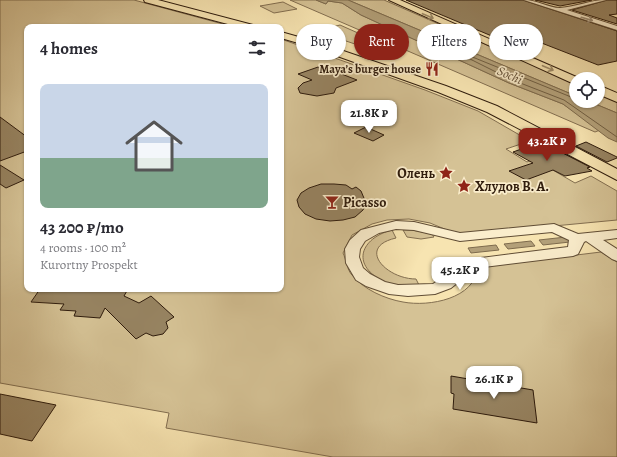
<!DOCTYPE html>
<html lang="en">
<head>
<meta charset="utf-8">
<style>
	:root { --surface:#fff; --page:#f7f7f7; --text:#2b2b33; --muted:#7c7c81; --accent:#8f2418 }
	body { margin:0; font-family:Alegreya,serif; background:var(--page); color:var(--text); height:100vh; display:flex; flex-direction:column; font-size:15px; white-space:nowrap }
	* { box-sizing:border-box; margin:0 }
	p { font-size:13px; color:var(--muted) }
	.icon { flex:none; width:22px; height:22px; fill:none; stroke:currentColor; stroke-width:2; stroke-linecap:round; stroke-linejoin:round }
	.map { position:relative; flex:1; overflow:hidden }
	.details { position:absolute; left:24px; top:24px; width:260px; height:268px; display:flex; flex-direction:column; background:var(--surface); border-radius:8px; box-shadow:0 1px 3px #0004 }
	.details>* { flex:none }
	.banner { position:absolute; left:296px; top:24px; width:261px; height:36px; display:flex; gap:8px }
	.controls { position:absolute; left:569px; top:72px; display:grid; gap:8px }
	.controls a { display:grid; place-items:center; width:36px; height:36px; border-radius:50%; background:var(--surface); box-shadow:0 1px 3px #0004; font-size:20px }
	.price { position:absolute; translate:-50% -34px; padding:0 9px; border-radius:8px; background:#fff; color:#222; font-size:13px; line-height:26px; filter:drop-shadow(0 1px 2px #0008) }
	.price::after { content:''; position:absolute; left:50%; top:24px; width:12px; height:9px; margin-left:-6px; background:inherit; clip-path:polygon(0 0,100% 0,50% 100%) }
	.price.current { background:var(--accent); color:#fff }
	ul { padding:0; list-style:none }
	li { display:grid; align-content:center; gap:8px; height:212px; padding:0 16px }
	li span { display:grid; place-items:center; height:124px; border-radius:8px; color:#555 }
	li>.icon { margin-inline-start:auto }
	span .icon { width:72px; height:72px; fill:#fffc; stroke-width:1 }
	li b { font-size:17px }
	h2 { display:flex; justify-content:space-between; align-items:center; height:48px; padding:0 16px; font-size:17px }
	.chip { padding:0 14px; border-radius:18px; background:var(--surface); box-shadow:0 1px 3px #0004; font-size:14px; line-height:36px }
	.chip.current { background:var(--accent); color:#fff }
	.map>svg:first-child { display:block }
</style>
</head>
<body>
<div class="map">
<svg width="617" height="457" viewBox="0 0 617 457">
	<rect width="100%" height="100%" fill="#f7e4b1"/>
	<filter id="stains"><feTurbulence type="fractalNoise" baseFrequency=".005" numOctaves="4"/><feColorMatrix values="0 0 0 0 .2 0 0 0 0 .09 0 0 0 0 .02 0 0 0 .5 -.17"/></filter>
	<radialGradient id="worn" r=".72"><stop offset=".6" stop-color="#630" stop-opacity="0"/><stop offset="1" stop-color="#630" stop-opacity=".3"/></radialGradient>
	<g fill="#d5c295" stroke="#826e50">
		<path d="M0,0H134L234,27H27V289H281V39L425,90L478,111L530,141L506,149L527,162L534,159L575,183L591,176L617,191V220L459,235L430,223L409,219L387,220L372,224L352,235L343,253C346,259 347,270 352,275C363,289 385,299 403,302C429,307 475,299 478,267L601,252L617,262V457H333L166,428L169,413L0,383Z"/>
		<path d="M290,0H316L326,4L328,1L342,3L361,15L509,83L563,104L600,130L595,132Z"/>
		<path d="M348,0H384L576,84V96Z"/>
		<path d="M283,2L297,9L274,13L260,6Z"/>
		<path d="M340,25L394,49L381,53L317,31Z"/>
		<path d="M598,94L617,102V113L588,101H598Z"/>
		<path d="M392,230L396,238C356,247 386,279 416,279L421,289C408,289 390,286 379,279C350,261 364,237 392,230Z"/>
		<path d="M403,230H412L432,234L434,237L421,239L407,237Z"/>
	</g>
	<g fill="#b3a079" stroke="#7e6b4d">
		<path d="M316,0H348L576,96V101H588L617,113V142L608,138L563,104L509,83L361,15L342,3L328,1L326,4Z"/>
		<path d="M566,237L570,242L543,245L539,240Z"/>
		<path d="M531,241L535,246L508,249L504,244Z"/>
		<path d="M496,245L499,250L471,253L468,248Z"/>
	</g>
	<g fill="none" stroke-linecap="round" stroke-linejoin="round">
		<path stroke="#705e42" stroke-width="1" d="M576,99L465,54L462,55L510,79L564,100L617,137"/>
	</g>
	<g fill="#978462" stroke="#2e1b0c">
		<path d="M406,0H523L617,31V61L598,65L539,42L518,47Z"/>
		<path d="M535,0H592L560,6Z"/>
		<path d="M607,0H617V14L609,15L617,18V24L572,10Z"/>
		<path d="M321,66L357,80L336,88L334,93L317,96L300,93L298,88L303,83L312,80L298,74Z"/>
		<path d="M0,117L27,137V151L0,161Z"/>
		<path d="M366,127L384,135L373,141L354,133Z"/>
		<path d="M541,142L590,167L587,168L592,171L565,176L553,170L526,180L509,171L533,163L513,152Z"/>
		<path d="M586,142L617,157V158L607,162L576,146Z"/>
		<path d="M0,165L24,180L6,188L0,184Z"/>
		<path d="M321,184H334L346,185L352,189L356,187L361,191L366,203L363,210L355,217L343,220L330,221L316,219L305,214L299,207L297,200L301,193L309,188Z"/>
		<path d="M40,289H128L124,296L139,303L151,296L174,317L166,322L168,328L163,334L153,336L146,333L136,339L105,308L100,318L74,316L76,311L60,310L64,304L31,302Z"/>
		<path d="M451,376L533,390L537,423L453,409L454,394L451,393Z"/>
		<path d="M0,394L56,405L32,441L0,434Z"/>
	</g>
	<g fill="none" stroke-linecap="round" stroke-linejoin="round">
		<defs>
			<g id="minor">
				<path d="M524,0C537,0 549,8 560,8C576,7 590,0 606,0L567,10L617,26V30Z"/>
				<path d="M396,221L414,222L460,233L554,224L578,234L617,230V238L603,240L617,249V261L612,259L586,241L584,242L578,254L573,256L476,268L451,288L435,294L408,296L389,294L366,286L356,280L346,263L345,249L350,240L361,230ZM396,229L414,230L460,241L552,232L569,240L568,247L473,259L462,263L433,284L398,285L385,282L370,274L363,268L359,257L360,249L365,241L379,233Z"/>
			</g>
			<g id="major">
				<path d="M144,0H158L253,25L255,27H239L145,2Z"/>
				<path d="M389,0H400L581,79H576V84L572,83Z"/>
				<path d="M281,32L320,43L446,86L497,106L617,169V180L487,112L438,92L312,47L281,38Z"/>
				<path d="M598,85L617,93V102L598,94Z"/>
			</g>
		</defs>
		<use href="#minor" stroke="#604d35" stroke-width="2"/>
		<use href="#major" stroke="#2e1b0c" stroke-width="2"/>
		<use href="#minor" fill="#faedcc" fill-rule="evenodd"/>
		<use href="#major" fill="#f7e4b1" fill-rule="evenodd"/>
	</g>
	<defs><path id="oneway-shaft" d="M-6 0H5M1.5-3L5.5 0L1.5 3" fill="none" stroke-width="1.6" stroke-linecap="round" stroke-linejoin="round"/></defs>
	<g stroke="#9d8a67">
		<use href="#oneway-shaft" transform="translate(428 16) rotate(23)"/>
		<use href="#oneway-shaft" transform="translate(548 68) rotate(23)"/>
	</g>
	<use stroke="#9e8e76" href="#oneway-shaft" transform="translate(587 19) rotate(16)"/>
	<defs>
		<symbol id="restaurant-bare" viewBox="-9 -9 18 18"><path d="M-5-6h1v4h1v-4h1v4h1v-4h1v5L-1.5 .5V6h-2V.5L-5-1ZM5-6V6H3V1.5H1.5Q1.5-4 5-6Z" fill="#8f2418" stroke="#faedcc" stroke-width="2.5" paint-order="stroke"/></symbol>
		<symbol id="sight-bare" viewBox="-9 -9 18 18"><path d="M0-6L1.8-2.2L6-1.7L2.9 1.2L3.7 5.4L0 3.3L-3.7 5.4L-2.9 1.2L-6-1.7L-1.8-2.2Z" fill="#8f2418" stroke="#faedcc" stroke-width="2.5" paint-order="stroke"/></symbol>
		<symbol id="bar-bare" viewBox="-9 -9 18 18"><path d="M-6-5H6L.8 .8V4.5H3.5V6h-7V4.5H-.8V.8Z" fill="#8f2418" stroke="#faedcc" stroke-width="2.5" paint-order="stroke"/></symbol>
	</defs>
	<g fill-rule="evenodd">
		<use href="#restaurant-bare" x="422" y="59" width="20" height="20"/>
		<use href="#sight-bare" x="436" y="163" width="20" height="20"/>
		<use href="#sight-bare" x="454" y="176" width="20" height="20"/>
		<use href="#bar-bare" x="322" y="192" width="20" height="20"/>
	</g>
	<g text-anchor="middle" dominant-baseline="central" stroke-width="3.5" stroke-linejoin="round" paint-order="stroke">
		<g font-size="12" font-weight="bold" fill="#2e1b0c" stroke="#faedcc" text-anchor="end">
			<text x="421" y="69">Maya’s burger house</text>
		</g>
		<g font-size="13" font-style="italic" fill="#635038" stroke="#faedcc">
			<text transform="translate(510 75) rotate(24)">Sochi</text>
		</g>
		<g font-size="14" font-weight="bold" fill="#2e1b0c" stroke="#faedcc" text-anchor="start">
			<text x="435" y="173" text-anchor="end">Олень</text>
			<text x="475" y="186">Хлудов В. А.</text>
			<text x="343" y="202">Picasso</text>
		</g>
	</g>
	<rect width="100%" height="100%" filter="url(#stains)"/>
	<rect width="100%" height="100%" fill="url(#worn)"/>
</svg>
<div class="controls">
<a><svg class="icon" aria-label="locate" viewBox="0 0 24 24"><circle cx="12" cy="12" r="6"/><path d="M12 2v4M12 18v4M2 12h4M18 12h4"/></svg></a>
</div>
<b class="price" style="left:369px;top:134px">21.8K ₽</b>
<b class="price current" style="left:547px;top:162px">43.2K ₽</b>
<b class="price" style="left:460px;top:291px">45.2K ₽</b>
<b class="price" style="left:494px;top:400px">26.1K ₽</b>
<div class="banner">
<a class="chip">Buy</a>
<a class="chip current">Rent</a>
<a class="chip">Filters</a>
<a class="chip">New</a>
</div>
<section class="details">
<h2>4 homes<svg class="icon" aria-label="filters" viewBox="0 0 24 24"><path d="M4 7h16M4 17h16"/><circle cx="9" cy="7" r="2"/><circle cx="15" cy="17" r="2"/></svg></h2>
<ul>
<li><span style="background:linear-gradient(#c9d6e8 60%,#7fa58c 0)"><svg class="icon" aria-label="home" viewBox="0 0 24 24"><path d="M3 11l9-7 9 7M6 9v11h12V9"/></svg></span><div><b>43 200 ₽/mo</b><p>4 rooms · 100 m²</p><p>Kurortny Prospekt</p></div></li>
</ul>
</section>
</div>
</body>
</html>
